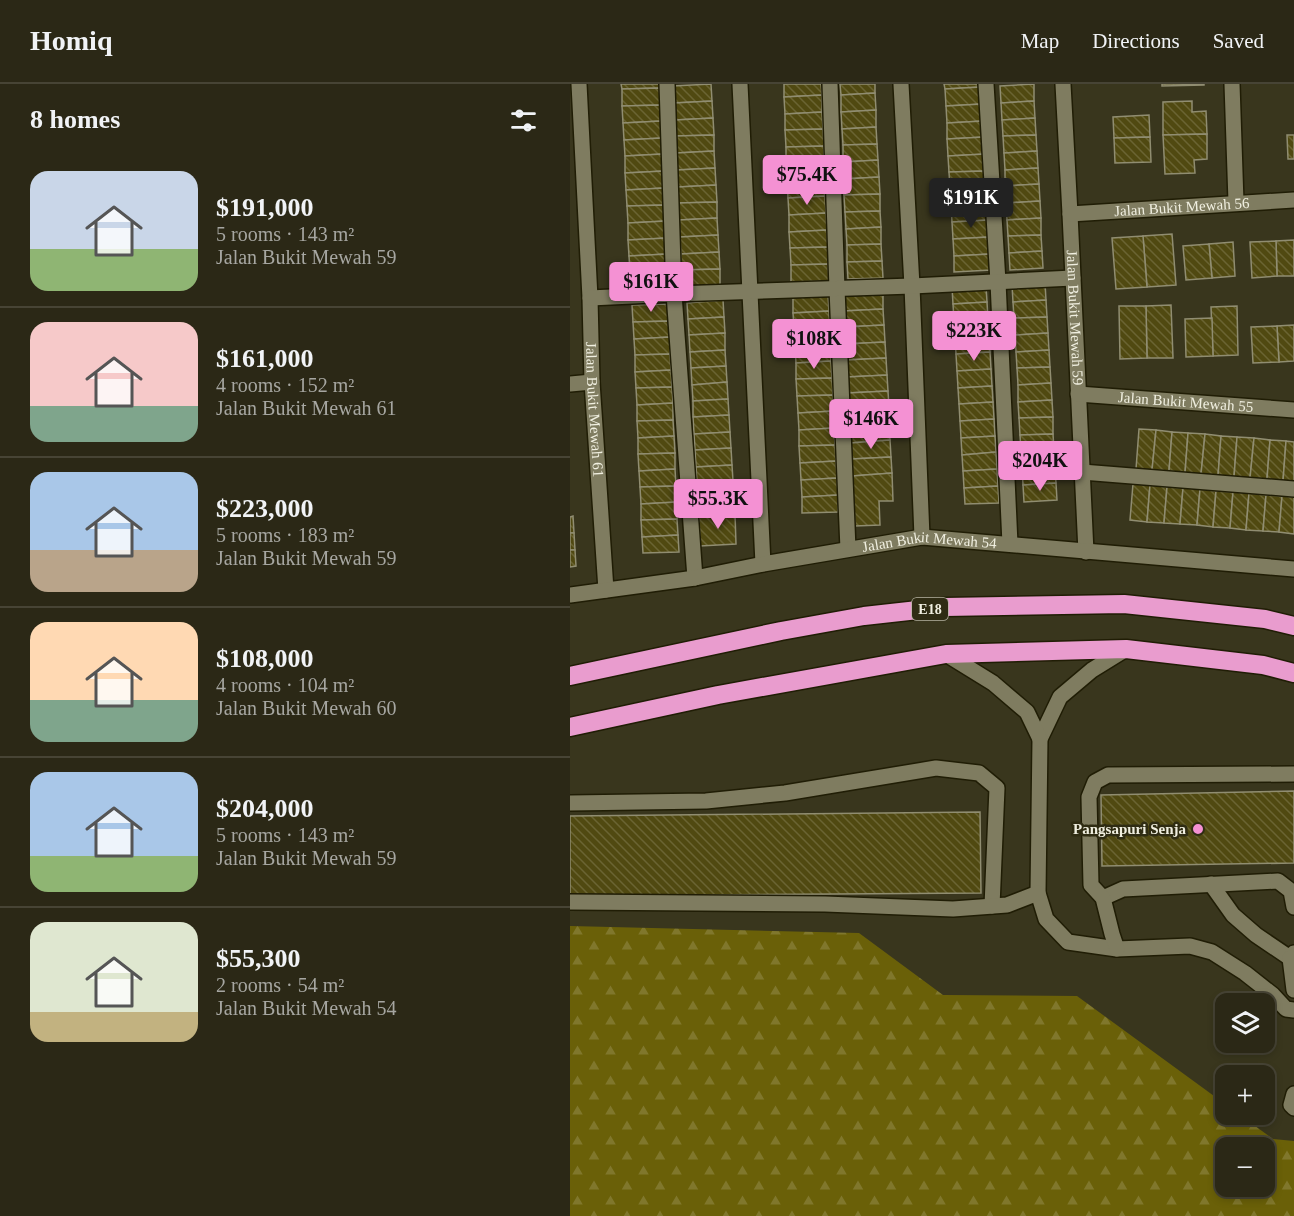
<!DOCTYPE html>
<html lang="en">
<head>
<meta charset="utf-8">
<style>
	:root { --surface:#2b2816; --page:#33301f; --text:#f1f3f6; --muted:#a6a6a1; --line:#474435; --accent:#f491d3 }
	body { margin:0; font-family:"Times New Roman",serif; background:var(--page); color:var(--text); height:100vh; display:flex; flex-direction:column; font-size:22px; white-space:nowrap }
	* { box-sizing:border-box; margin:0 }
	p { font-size:20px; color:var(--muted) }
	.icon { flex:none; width:33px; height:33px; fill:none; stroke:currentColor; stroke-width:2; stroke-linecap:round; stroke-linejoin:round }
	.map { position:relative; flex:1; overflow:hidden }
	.drawer { display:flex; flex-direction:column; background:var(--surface); width:570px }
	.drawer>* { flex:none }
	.tools { position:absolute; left:645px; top:909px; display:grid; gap:12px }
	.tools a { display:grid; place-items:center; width:60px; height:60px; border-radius:12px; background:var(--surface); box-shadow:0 3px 9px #0003,0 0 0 2px var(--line); font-size:30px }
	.price { position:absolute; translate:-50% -51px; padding:0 14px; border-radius:6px; background:var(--accent); color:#111; font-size:20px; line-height:39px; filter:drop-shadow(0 2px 3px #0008) }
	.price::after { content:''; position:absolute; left:50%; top:36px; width:18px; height:14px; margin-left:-9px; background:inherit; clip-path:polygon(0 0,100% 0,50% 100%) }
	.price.on { background:#222; color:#fff }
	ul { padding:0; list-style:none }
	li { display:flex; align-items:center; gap:18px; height:150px; padding:0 30px }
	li+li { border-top:2px solid var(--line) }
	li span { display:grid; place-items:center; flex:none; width:168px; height:120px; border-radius:18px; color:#555 }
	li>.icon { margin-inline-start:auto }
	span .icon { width:72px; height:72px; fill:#fffc; stroke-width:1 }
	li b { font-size:26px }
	h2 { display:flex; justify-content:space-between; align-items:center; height:72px; padding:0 30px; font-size:26px }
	header { display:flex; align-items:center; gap:36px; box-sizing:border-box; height:84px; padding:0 30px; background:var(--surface); border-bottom:2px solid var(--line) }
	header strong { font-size:28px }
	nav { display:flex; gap:33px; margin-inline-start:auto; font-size:21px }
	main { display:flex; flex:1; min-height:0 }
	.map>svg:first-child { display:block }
</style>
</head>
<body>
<header>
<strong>Homiq</strong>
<nav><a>Map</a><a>Directions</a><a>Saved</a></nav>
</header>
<main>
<section class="drawer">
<h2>8 homes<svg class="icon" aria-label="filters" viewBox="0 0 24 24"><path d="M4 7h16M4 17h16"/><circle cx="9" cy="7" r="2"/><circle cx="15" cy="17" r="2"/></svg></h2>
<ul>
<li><span style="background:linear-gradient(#c9d6e8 65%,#8fb573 0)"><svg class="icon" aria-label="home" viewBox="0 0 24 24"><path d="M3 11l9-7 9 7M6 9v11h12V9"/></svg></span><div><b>$191,000</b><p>5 rooms · 143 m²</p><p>Jalan Bukit Mewah 59</p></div></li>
<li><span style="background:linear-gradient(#f6c9c9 70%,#7fa58c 0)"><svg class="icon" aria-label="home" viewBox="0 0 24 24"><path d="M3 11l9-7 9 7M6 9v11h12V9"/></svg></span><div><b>$161,000</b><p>4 rooms · 152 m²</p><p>Jalan Bukit Mewah 61</p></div></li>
<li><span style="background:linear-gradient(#a9c7e8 65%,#b9a48a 0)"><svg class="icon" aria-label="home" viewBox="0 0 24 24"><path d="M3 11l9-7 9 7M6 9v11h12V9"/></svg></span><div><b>$223,000</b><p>5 rooms · 183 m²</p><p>Jalan Bukit Mewah 59</p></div></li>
<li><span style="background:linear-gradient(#ffd9b3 65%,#7fa58c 0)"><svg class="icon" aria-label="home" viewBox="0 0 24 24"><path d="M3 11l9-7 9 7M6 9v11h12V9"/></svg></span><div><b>$108,000</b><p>4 rooms · 104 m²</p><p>Jalan Bukit Mewah 60</p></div></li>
<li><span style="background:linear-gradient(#a9c7e8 70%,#8fb573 0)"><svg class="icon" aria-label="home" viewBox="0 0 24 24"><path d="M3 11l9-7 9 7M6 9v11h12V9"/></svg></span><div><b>$204,000</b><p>5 rooms · 143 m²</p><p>Jalan Bukit Mewah 59</p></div></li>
<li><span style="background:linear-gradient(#dfe7d0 75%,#c2b280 0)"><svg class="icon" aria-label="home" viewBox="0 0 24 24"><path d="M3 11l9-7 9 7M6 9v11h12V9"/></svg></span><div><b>$55,300</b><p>2 rooms · 54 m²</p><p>Jalan Bukit Mewah 54</p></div></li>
</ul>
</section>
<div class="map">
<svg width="724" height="1132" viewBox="0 0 724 1132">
	<defs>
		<pattern id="forest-firs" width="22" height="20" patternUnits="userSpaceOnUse" patternTransform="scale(1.5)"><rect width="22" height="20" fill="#6a6008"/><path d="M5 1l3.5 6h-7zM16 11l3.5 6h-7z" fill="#80772c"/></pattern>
		<pattern id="building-back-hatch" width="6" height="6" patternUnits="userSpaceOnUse" patternTransform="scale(1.5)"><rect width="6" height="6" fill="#504911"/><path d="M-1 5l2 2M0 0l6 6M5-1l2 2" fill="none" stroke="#6a6433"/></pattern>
	</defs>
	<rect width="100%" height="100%" fill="#39361d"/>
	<path fill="url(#forest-firs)" fill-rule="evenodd" d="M0,842L289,849L373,911L507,912L655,1020L656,1030L670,1031L703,1055L724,1057V1132H0ZM656,1064H694V1102H656Z"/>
	<g fill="url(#building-back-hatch)" stroke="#908d71" stroke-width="1.5">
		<path d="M51,0H89L90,4L52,5Z"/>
		<path d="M141,0L142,17L104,19L103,2Z"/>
		<path d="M214,0H251L252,11L214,13Z"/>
		<path d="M270,0H305V9L271,11Z"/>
		<path d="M374,0H411V3L375,5Z"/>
		<path d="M464,0V17L431,19L430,2Z"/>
		<path d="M592,0H634V1L592,2Z"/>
		<path d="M411,3L412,20L376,22L375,5Z"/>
		<path d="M90,4L91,21L52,22V5Z"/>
		<path d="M305,9L306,26L271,28V11Z"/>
		<path d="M252,11V28L215,30L214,13Z"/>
		<path d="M142,17L143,34L105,36L104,19Z"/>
		<path d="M464,17L465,34L432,36L431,19Z"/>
		<path d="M622,17V28L636,27L637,50L593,51V18Z"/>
		<path d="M412,20L413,37L377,39L376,22Z"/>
		<path d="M91,21V37L53,39L52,22Z"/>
		<path d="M306,26V43L272,45L271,28Z"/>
		<path d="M252,28L253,45L215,46V30Z"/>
		<path d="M579,31L580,53L544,54L543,33Z"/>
		<path d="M143,34L144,51L105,52V36Z"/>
		<path d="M465,34L466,51L433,52L432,36Z"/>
		<path d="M91,37L92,54L54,56L53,39Z"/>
		<path d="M413,37L414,53L377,55V39Z"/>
		<path d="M306,43L307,60L273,61L272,45Z"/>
		<path d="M253,45L254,62L216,63L215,46Z"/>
		<path d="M637,50V75L624,76L625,89L595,90L593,51Z"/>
		<path d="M144,51V67L106,69L105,52Z"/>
		<path d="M466,51L467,67L434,69L433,52Z"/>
		<path d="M717,51H724V75H718Z"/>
		<path d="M414,53L415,70L378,72L377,55Z"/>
		<path d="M580,53L581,78L545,79L544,54Z"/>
		<path d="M92,54L93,70L55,72L54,56Z"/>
		<path d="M307,60L308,76L273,78V61Z"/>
		<path d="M254,62V79L216,80V63Z"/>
		<path d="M144,67L145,84L107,86L106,69Z"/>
		<path d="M467,67L468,84L435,86L434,69Z"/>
		<path d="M93,70L94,87L55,89V72Z"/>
		<path d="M415,70L416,87L379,88L378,72Z"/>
		<path d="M308,76L309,93L274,95L273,78Z"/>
		<path d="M254,79L255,95L217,97L216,80Z"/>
		<path d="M145,84L146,101L108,103L107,86Z"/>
		<path d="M468,84L469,100L435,102V86Z"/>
		<path d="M94,87V104L56,106L55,89Z"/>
		<path d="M416,87L417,103L380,105L379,88Z"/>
		<path d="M309,93L310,110L274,111V95Z"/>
		<path d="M255,95V112L218,114L217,97Z"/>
		<path d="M469,100L470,117L436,119L435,102Z"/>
		<path d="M146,101L147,118L108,119V103Z"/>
		<path d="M417,103L418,120L381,122L380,105Z"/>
		<path d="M94,104L95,121L57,122L56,106Z"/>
		<path d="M310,110V127L275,128L274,111Z"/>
		<path d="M255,112L256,129L219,131L218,114Z"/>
		<path d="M470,117L471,134L437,136L436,119Z"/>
		<path d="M147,118V134L109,136L108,119Z"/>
		<path d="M418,120L419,136L382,138L381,122Z"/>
		<path d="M95,121L96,137L58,139L57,122Z"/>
		<path d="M310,127L311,143L276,145L275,128Z"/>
		<path d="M256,129L257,146L219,148V131Z"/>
		<path d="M147,134L148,151L110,153L109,136Z"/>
		<path d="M471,134V151L438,152L437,136Z"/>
		<path d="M419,136V153L383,155L382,138Z"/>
		<path d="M96,137L97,154L58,156V139Z"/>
		<path d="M311,143V160L277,161L276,145Z"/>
		<path d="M257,146L258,163L220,164L219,148Z"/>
		<path d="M602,150L606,201L577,203L573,152Z"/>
		<path d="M148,151L149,168L111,170L110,153Z"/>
		<path d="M471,151L472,167L439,169L438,152Z"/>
		<path d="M573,152L577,203L546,205L542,154Z"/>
		<path d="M419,153L420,170L384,172L383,155Z"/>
		<path d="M97,154V170L59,172L58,156Z"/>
		<path d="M724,156V192H707L706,157Z"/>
		<path d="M706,157L707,192L682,194L680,158Z"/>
		<path d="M663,158L665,192L642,194L639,160Z"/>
		<path d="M311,160L312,177L277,178V161Z"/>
		<path d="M639,160L642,194L616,196L613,162Z"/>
		<path d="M258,163V180L221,181L220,164Z"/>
		<path d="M472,167L473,184L440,186L439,169Z"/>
		<path d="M149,168L150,185L111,186V170Z"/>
		<path d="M97,170L98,187L60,189L59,172Z"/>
		<path d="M420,170L421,186L384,188V172Z"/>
		<path d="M312,177L313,194L278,195L277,178Z"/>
		<path d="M258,180L259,197L221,198V181Z"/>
		<path d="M150,185V201L112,203L111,186Z"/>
		<path d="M98,187L99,204L61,206L60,189Z"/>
		<path d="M475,199L476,216L443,218L442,201Z"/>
		<path d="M416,202L417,218L383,220L382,203Z"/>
		<path d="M313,208V225L273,227L272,210Z"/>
		<path d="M258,210L259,227L223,229V212Z"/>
		<path d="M153,216L154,233L118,235L117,219Z"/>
		<path d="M476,216L477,233L444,234L443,218Z"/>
		<path d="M417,218L418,235L384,237L383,220Z"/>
		<path d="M99,220V237L63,238L62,221Z"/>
		<path d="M601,221L603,274H577L576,222Z"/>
		<path d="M549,222H576L577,274L550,275Z"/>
		<path d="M667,222L668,271L643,272L641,223Z"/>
		<path d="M313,225L314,241L274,243L273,227Z"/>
		<path d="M259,227L260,244L224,245L223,229Z"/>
		<path d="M154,233L155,249L119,251L118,235Z"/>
		<path d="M477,233L478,249L445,251L444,234Z"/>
		<path d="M642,234L643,272L616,273L615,235Z"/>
		<path d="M418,235L419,252L385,254L384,237Z"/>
		<path d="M99,237L100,253L64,255L63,238Z"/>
		<path d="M314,241L315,258L275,260L274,243Z"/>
		<path d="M724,241V277L709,278L707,242Z"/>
		<path d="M707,242L709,278L683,279L681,243Z"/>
		<path d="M260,244L261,261L225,262L224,245Z"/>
		<path d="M155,249V266L120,268L119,251Z"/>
		<path d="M478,249L479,266L446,268L445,251Z"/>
		<path d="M419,252L420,268L386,270L385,254Z"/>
		<path d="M100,253V270L65,271L64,255Z"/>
		<path d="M315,258L316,274L276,276L275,260Z"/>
		<path d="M261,261V277L226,279L225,262Z"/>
		<path d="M155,266L156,282L121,284L120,268Z"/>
		<path d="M479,266L480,283L447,284L446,268Z"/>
		<path d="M420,268L421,285L387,287L386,270Z"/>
		<path d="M100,270L101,286L65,288V271Z"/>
		<path d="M316,274L317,291L277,293L276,276Z"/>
		<path d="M261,277L262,294L226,295V279Z"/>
		<path d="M156,282L157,298L122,301L121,284Z"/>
		<path d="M480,283L481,299L448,301L447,284Z"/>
		<path d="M421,285L422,302L388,304L387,287Z"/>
		<path d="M101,286L102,303L66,304L65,288Z"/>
		<path d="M317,291L318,307L277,309V293Z"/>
		<path d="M262,294L263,311L227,312L226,295Z"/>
		<path d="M157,298L158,315L123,317L122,301Z"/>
		<path d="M481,299L482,316L448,318V301Z"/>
		<path d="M422,302L423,318L389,320L388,304Z"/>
		<path d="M102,303L103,319L67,321L66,304Z"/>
		<path d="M318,307L319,324L278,326L277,309Z"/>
		<path d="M263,311L264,327L228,329L227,312Z"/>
		<path d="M158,315L159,331L123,333V317Z"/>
		<path d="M482,316L483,333L449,334L448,318Z"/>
		<path d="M423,318L424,335L390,337L389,320Z"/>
		<path d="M103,319V336L67,337V321Z"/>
		<path d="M319,324V340L279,342L278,326Z"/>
		<path d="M264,327V344L229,346L228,329Z"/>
		<path d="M159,331L160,348L124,350L123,333Z"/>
		<path d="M483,333V350L450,351L449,334Z"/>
		<path d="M424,335L425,352L391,354L390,337Z"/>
		<path d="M103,336L104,352L68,354L67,337Z"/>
		<path d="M319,340L320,356L280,359L279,342Z"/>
		<path d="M264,344L265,361L229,362V346Z"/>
		<path d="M569,345L586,346L582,386L566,385Z"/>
		<path d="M586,346L602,348L599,387L582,386Z"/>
		<path d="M160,348L161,364L125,366L124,350Z"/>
		<path d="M602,348L618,349L615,389L599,387Z"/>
		<path d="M618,349L635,350L631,390L615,389Z"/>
		<path d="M483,350L484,366L451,368L450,351Z"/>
		<path d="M635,350L651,352L648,392L631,390Z"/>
		<path d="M104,352L105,369L68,370V354Z"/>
		<path d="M425,352L426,368L392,371L391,354Z"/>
		<path d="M651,352L667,353L664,393L648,392Z"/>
		<path d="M667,353L684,354L680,394L664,393Z"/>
		<path d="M684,354L700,356L697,395L680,394Z"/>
		<path d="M320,356L321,373L281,375L280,359Z"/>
		<path d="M700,356L716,357L713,397L697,395Z"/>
		<path d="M716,357L724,358V398L713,397Z"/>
		<path d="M265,361L266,377L230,379L229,362Z"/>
		<path d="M161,364L162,381L126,383L125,366Z"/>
		<path d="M484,366L485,383L452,384L451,368Z"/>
		<path d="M426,368L427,385L393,387L392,371Z"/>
		<path d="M105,369V385L69,387L68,370Z"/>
		<path d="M321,373L322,389L282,392L281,375Z"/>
		<path d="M266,377L267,394L231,396L230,379Z"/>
		<path d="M162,381L163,397L127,399L126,383Z"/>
		<path d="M485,383L486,399L453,401L452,384Z"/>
		<path d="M105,385L106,402L70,403L69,387Z"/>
		<path d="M427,385L428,402L394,404L393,387Z"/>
		<path d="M322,389L323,417H309L310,441L285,442L282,392Z"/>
		<path d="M267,394L268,411L232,413L231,396Z"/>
		<path d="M163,397L164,414L128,415L127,399Z"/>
		<path d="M486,399L487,416L454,418L453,401Z"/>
		<path d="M563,400L580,401L577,438L560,436Z"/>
		<path d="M580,401L597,403L594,439L577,438Z"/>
		<path d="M106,402L107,418L71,420L70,403Z"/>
		<path d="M428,402L429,419L395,420L394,404Z"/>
		<path d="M597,403L613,404L610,440L594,439Z"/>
		<path d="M613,404L630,405L627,441L610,440Z"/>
		<path d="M630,405L646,407L643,443L627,441Z"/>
		<path d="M646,407L663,408L660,444L643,443Z"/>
		<path d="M663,408L679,409L676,446L660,444Z"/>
		<path d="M679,409L696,411L693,447L676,446Z"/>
		<path d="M268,411V428L232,429V413Z"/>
		<path d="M696,411L712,412L709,448L693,447Z"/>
		<path d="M712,412L724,413V450L709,448Z"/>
		<path d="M164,414L165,430L129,432L128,415Z"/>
		<path d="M107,418V435L71,436V420Z"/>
		<path d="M165,430L166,460L130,462L129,432Z"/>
		<path d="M3,432L4,449H0V433Z"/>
		<path d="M107,435L108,451L72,453L71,436Z"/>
		<path d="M0,449H4L5,466H0Z"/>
		<path d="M108,451L109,468L73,469L72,453Z"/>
		<path d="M0,466H5L6,482L0,483Z"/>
		<path d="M724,707V779L532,782L531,711Z"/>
		<path d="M410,728L411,809L0,812V732Z"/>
	</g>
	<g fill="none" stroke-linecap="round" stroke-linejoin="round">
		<defs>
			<g id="minor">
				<path id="s1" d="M9,0L20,214L22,298L36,506"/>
				<path d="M97,0L104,210L125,494"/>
				<path d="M170,0L193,480"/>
				<path d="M260,0L267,205L278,465"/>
				<path d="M331,0L342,202L352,453"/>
				<path d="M416,0L428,198L440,460"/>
				<path id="s2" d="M493,0L500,130L516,468"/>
				<path d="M662,0L666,118"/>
				<path id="s3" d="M500,130L724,116"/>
				<path d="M20,214L104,210L342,202L503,194"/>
				<path d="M0,300L22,298"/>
				<path id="s4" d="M508,310L724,326"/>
				<path d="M512,388L724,405"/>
				<path id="s5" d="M0,511L125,494L193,480L352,453L724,485"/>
				<path d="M556,565L522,586L490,613L470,655L468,809L476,835L498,858L547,865L620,862L642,868L675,889L703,911L716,925L724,926"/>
				<path d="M376,570L423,599L457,628L470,655"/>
				<path d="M0,719L136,717L215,709L366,684L409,689L427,704L422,822"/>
				<path d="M641,800L663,831L686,851L720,874L724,869"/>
				<path d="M533,814L553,805L708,797L721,807L724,823"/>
				<path d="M0,818L255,820L383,825L437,821L468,809"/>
				<path d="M547,865L542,850L533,814L521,801L519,713L525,698L538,691L724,690"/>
				<path d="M720,874L724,906"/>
				<path d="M724,1010L721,1021L724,1024"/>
			</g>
			<g id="highway">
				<path d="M0,592L211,547L294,532L375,523L554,520L695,535L724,542"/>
				<path d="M0,643L148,611L376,570L556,565L693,581L724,589"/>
			</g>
		</defs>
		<use href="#minor" stroke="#201d05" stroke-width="18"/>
		<use href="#highway" stroke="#201d05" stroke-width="21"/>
		<use href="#minor" stroke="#7f7c60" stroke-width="15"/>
		<use href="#highway" stroke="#e99cce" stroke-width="18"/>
	</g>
	<circle fill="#f491d3" stroke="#2f2c13" stroke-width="2" cx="628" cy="745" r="6"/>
	<g text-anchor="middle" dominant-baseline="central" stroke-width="5" stroke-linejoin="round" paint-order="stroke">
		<rect fill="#2f2c13" stroke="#b6b4a2" stroke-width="1.5" x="342" y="514" width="36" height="22" rx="4.5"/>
		<g font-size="14" font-weight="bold" fill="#f0efe0">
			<text x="360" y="525">E18</text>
		</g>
		<g font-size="15" fill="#f0efe0" stroke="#2f2c13">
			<text stroke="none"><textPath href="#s3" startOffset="112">Jalan Bukit Mewah 56</textPath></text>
			<text stroke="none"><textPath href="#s2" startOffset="234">Jalan Bukit Mewah 59</textPath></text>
			<text stroke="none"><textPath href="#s4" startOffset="108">Jalan Bukit Mewah 55</textPath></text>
			<text stroke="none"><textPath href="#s1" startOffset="326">Jalan Bukit Mewah 61</textPath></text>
			<text stroke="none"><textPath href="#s5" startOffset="364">Jalan Bukit Mewah 54</textPath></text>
		</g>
		<g font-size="15" font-weight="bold" fill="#f0efe0" stroke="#2f2c13" text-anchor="end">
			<text x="616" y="745">Pangsapuri Senja</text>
		</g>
	</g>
</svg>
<div class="tools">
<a><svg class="icon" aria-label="layers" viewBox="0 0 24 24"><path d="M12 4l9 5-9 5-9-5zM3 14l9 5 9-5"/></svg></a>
<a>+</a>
<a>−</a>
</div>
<b class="price" style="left:237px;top:122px">$75.4K</b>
<b class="price on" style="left:401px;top:145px">$191K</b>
<b class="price" style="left:81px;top:229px">$161K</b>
<b class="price" style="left:404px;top:278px">$223K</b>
<b class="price" style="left:244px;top:286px">$108K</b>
<b class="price" style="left:301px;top:366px">$146K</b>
<b class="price" style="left:470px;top:408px">$204K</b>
<b class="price" style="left:148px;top:446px">$55.3K</b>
</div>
</main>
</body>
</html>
